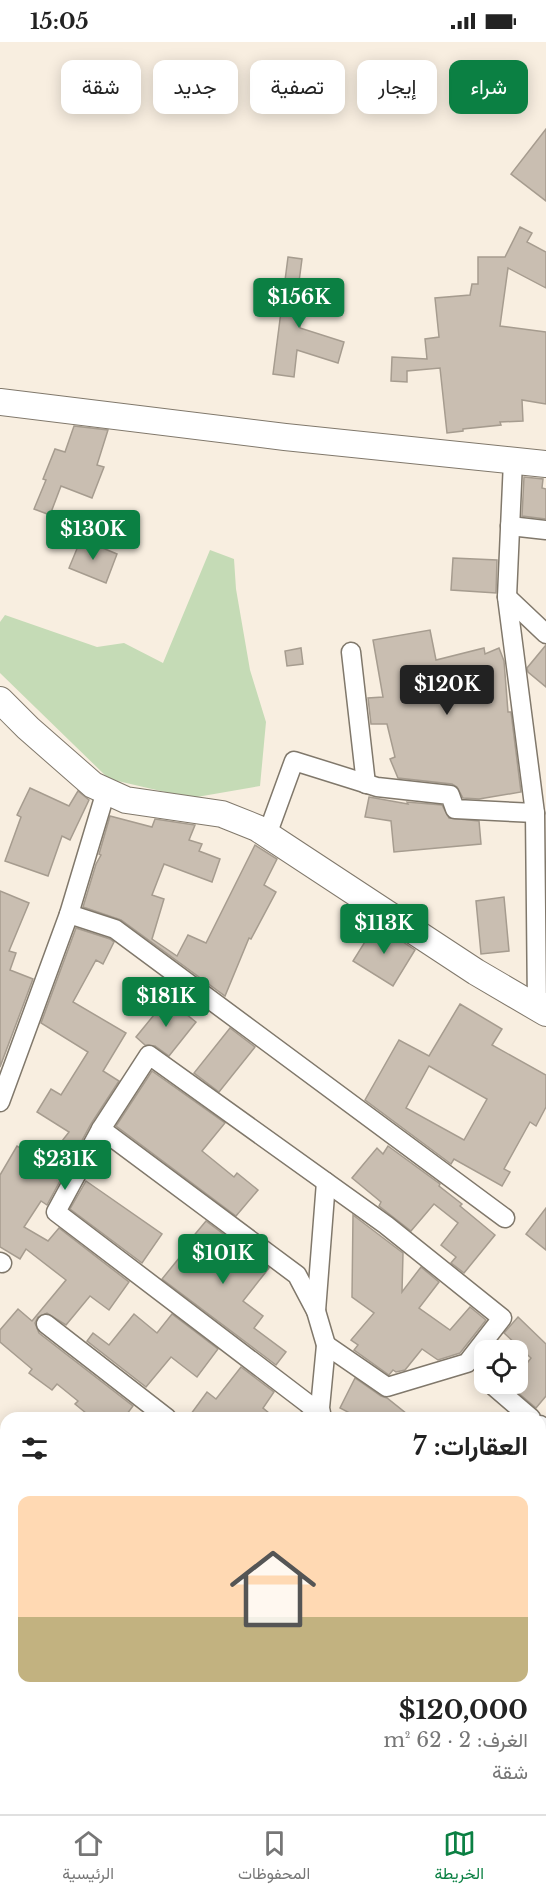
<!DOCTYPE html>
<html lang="ar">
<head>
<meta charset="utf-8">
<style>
	:root { --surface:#fff; --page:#f2f2f2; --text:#222; --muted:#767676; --line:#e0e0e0; --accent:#0b8043 }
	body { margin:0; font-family:"Libre Baskerville",Vazirmatn,serif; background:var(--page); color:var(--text); direction:rtl; height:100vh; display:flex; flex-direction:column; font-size:22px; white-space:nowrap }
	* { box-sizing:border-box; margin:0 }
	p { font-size:20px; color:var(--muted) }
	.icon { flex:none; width:33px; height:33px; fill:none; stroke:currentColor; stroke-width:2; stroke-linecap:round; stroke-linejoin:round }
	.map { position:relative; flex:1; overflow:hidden; direction:ltr }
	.drawer { position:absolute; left:0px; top:1370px; width:546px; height:404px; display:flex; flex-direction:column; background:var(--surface); border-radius:18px 18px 0 0; box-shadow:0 3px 15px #0003; direction:rtl }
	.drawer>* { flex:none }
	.top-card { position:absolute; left:18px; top:18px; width:510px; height:54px; direction:rtl; display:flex; gap:12px }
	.tools { position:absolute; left:474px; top:1298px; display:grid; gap:12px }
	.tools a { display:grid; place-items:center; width:54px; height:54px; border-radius:12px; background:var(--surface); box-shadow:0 3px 15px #0003; font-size:30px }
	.price { position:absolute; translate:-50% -51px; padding:0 14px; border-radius:6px; background:var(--accent); color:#fff; font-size:20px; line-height:39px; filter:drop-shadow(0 2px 3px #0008) }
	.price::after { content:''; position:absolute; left:50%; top:36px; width:18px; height:14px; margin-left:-9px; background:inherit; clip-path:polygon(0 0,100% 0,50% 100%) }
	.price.on { background:#222; color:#fff }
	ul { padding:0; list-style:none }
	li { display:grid; align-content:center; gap:12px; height:318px; padding:0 18px }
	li+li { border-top:2px solid var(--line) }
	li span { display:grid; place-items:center; height:186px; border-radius:12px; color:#555 }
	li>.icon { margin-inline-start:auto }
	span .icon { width:108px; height:108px; fill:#fffc; stroke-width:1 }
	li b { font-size:26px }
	h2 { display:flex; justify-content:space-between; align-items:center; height:72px; padding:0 18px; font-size:26px }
	.chip { padding:0 21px; border-radius:12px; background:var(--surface); box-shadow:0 3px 15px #0003; font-size:21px; line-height:54px }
	.chip.on { background:var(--accent); color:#fff }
	.status { display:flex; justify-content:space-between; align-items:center; height:42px; padding:0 30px; background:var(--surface); direction:ltr }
	.status svg { height:16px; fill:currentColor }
	.menu { display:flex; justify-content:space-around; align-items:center; height:84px; border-top:2px solid var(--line); background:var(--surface); font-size:16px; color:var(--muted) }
	.menu a { display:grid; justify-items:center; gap:3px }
	.menu .on { color:var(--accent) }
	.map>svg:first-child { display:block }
</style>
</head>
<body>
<div class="status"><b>15:05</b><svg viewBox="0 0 49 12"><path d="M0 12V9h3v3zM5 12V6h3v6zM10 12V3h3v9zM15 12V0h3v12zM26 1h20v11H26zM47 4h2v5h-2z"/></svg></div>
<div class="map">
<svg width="546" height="1772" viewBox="0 0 546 1772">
	<rect width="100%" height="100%" fill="#f8eee0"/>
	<path fill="#c5dbb6" d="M210,508L234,517L236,547L250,628L266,680L260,744L191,756L109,737L0,631V580L5,573L97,605L124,601L163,621Z"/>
	<g fill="#c9beb1" stroke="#a69c8f" stroke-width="1.5" fill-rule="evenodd">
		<path d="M546,87V159L511,132Z"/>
		<path d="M520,185L532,191L527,200L546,210V246L508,226L500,284L546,290V362L522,358L523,379L500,380L501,383L463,387V389L447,391L440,326L407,329V340L391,339L392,315L427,317L425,297L439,295L435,256L470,253L472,242H478V215H505Z"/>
		<path d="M288,215L302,217L297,255L304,256L300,286L344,300L338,321L297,308L294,335L273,332Z"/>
		<path d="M74,384L108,388L97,423L104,425L92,456L61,444L50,473L34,467L46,438L43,437L55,407L65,410Z"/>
		<path d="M524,435L543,437L542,446L546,447V477L522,474Z"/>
		<path d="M81,497L117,512L106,541L69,526Z"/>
		<path d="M453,516L497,518L496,551L451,548Z"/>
		<path d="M430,588L436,618L484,606L485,612L499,606L504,619L508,670H511L521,750L479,757L463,756L457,745L452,742L398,736L390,717L395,715L387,682H371L368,656L383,655L373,598Z"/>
		<path d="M546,603V645L528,630L527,626Z"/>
		<path d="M301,606L303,622L287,624L285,609Z"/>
		<path d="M30,746L69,764L78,749L89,758L70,798L62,794L48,834L5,819L21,775L17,773Z"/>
		<path d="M369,755L408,762L407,760L442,763L449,776L479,779L481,802L394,810L391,779L365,775Z"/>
		<path d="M110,774L152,785L155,777L195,783L189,798L202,802L199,809L220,817L212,840L164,822L152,853L164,857L152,897L177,914L188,893L206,901L255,803L277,817L264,843L276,850L251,897L249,896L225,954L121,878L83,865L96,822L101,813L99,812Z"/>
		<path d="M0,849L29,861L9,909L16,911L10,928L33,937L0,1025Z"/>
		<path d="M504,855L509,909L481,912L476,859Z"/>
		<path d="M376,882L415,908L393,944L353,919Z"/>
		<path d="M76,886L110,897L114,900L103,922L96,918L73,960L126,991L103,1029L119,1039L91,1082L47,1163L41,1159L24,1185L48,1199L59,1186L129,1240L109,1268L90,1254L66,1283L47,1271L38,1275L35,1281L39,1291L133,1364L124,1376H92L75,1362L78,1359L57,1342L52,1348L29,1331L32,1327L0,1300V1288L18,1267L32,1279L66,1238L26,1207L20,1217L0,1205V1133L17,1104L45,1121L69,1090L37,1070L51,1047L61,1053L88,1010L41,981Z"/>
		<path d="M167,957L196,980L169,1014L155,1004L145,1003L136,995Z"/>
		<path d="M460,962L502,987L492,1003L546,1033V1065L536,1084L530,1080L504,1127L510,1130L502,1144L454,1117L451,1122L365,1058L399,998L429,1014ZM429,1024L487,1057L464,1098L406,1066Z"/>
		<path d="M230,986L255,1005L219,1050L194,1031Z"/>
		<path d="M152,1029L225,1081L202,1109L234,1135L237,1131L258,1148L236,1174L116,1084Z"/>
		<path d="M388,1104L440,1142L439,1144L462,1162L460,1164L495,1193L464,1231L451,1221L456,1215L441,1203L458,1181L434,1162L411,1189L379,1164L381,1160L352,1136L377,1106L383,1112Z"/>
		<path d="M86,1139L162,1192L142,1221L70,1167Z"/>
		<path d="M546,1166V1208L526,1192Z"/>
		<path d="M353,1173L403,1211L402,1250L421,1225L439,1240L419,1266L450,1288L470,1265L486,1278L460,1311L438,1318L422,1307L405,1328L396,1330L393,1328L389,1333L354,1308L358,1303L351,1298L374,1271L352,1255Z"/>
		<path d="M206,1179L269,1226L243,1259L263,1274L254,1286L286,1310L276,1323L162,1237L193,1199L191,1197Z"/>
		<path d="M134,1272L157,1291L172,1272L218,1307L197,1335L171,1315L146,1345L87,1299L93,1291L109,1303Z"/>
		<path d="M518,1275L546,1302V1354L536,1366L509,1343L518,1341V1333L531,1316L504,1291Z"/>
		<path d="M241,1325L274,1350L263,1366L275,1376H188L207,1350L216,1357Z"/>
		<path d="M355,1336L381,1354L387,1356L412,1376H359L340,1366Z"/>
	</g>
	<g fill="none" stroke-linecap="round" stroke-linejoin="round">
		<defs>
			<g id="street">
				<path d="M513,419L507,555L535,771L537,966L546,960"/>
				<path d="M510,484L546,488"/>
				<path d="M507,555L546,592"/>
				<path d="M351,610L366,742"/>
				<path d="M267,793L294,719L377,745L450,753L455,767L535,771"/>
				<path d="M69,872L115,887L505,1176"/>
				<path d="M0,1060L69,872L106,749"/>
				<path d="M101,1087L297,1233L316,1269L326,1303L320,1366L322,1376"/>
				<path d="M0,1220L2,1221"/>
				<path d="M316,1269L326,1140"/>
				<path d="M46,1282L167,1376"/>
				<path d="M490,1341L531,1376"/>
				<path d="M322,1375L307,1361L56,1170L101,1087L149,1013L386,1183L502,1276L467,1321L387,1345L326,1303"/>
				<path d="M540,1383L546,1388"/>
				<path d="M540,1598L546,1603"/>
			</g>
			<g id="secondary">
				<path d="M0,360L285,395L546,422"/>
				<path d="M0,658L28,686L93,743L126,758L222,772L257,786L476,930L546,971"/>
			</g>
		</defs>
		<use href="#street" stroke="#80786b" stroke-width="21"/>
		<use href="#secondary" stroke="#80786b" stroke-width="28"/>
		<use href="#street" stroke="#fff" stroke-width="18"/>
		<use href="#secondary" stroke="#fff" stroke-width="26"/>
	</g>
</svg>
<div class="tools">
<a><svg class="icon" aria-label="locate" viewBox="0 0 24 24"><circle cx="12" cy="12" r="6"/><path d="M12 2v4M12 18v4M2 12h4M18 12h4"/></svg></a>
</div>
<b class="price" style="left:299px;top:287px">$156K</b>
<b class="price" style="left:93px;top:519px">$130K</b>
<b class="price on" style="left:447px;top:674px">$120K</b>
<b class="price" style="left:384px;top:913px">$113K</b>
<b class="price" style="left:166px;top:986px">$181K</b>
<b class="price" style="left:65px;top:1149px">$231K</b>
<b class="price" style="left:223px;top:1243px">$101K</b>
<div class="top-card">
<a class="chip on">شراء</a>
<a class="chip">إيجار</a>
<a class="chip">تصفية</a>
<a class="chip">جديد</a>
<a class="chip">شقة</a>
</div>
<section class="drawer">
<h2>العقارات: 7<svg class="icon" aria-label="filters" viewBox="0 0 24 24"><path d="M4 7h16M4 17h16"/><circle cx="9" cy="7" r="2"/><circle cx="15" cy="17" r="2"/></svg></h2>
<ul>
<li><span style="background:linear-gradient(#ffd9b3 65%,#c2b280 0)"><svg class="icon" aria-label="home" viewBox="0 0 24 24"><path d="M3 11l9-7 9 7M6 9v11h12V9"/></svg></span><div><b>$120,000</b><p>الغرف: 2 · 62 m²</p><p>شقة</p></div></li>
</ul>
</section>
</div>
<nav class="menu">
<a class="on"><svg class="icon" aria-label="map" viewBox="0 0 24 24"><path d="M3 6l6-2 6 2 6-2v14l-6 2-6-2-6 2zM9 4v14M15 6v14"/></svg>الخريطة</a>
<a><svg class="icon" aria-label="saved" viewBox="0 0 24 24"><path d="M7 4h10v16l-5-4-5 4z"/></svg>المحفوظات</a>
<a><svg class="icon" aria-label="home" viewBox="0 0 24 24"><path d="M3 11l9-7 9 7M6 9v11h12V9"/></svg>الرئيسية</a>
</nav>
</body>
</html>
